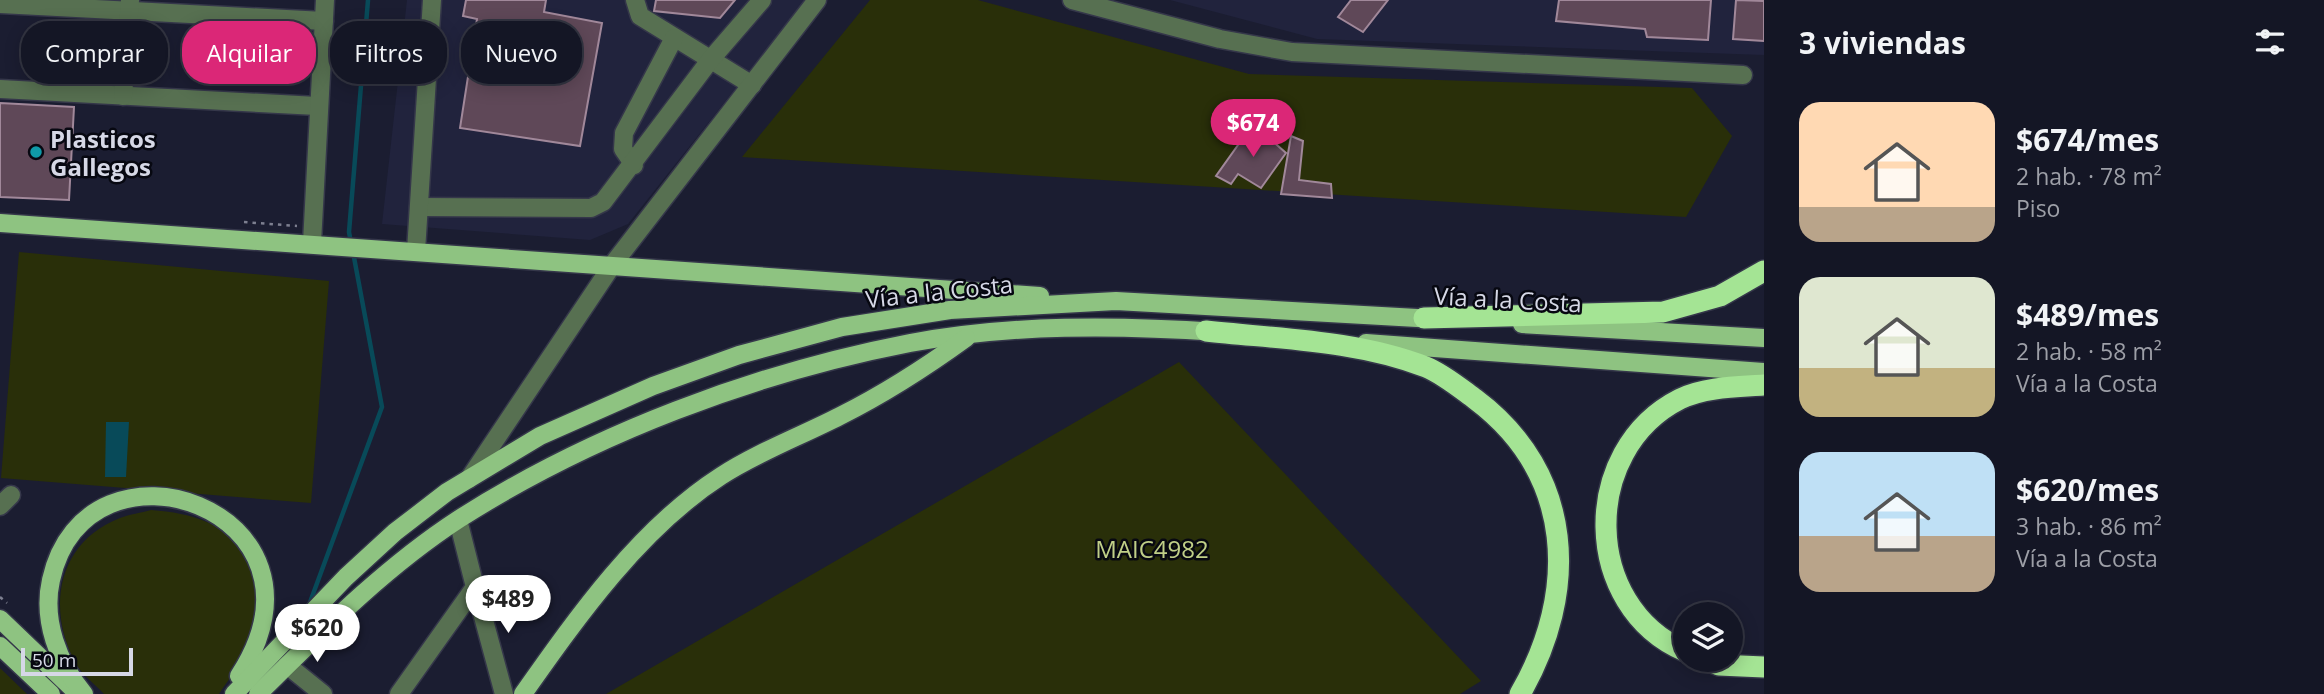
<!DOCTYPE html>
<html lang="es">
<head>
<meta charset="utf-8">
<style>
	:root { --surface:#141625; --page:#1d1f2d; --text:#f1f3f6; --muted:#9d9fa7; --line:#333542; --accent:#db2777 }
	body { margin:0; font-family:"Open Sans",sans-serif; background:var(--page); color:var(--text); height:100vh; display:flex; flex-direction:column; font-size:26px; white-space:nowrap }
	* { box-sizing:border-box; margin:0 }
	p { font-size:23px; color:var(--muted) }
	.icon { flex:none; width:38px; height:38px; fill:none; stroke:currentColor; stroke-width:2; stroke-linecap:round; stroke-linejoin:round }
	.map { position:relative; flex:1; overflow:hidden }
	.drawer { display:flex; flex-direction:column; background:var(--surface); width:560px }
	.drawer>* { flex:none }
	.hud { position:absolute; left:21px; top:21px; width:665px; height:63px; display:flex; gap:14px }
	.controls { position:absolute; left:1673px; top:602px; display:grid; gap:14px }
	.controls a { display:grid; place-items:center; width:70px; height:70px; border-radius:50%; background:var(--surface); box-shadow:0 4px 18px #0003,0 0 0 2px var(--line); font-size:35px }
	.scale { position:absolute; left:21px; bottom:18px; width:112px; box-sizing:border-box; padding-left:7px; border:4px solid #d6d8e6; border-top:0; font-size:19px; line-height:24px; white-space:nowrap; color:#d6d8e6; -webkit-text-stroke:5px #070811; paint-order:stroke }
	.price { position:absolute; translate:-50% -60px; padding:0 16px; border-radius:24px; background:#fff; color:#222; font-size:23px; line-height:46px; filter:drop-shadow(0 2px 4px #0008) }
	.price::after { content:''; position:absolute; left:50%; top:42px; width:21px; height:16px; margin-left:-10px; background:inherit; clip-path:polygon(0 0,100% 0,50% 100%) }
	.price.on { background:var(--accent); color:#fff }
	ul { padding:0; list-style:none }
	li { display:flex; align-items:center; gap:21px; height:175px; padding:0 35px }
	li span { display:grid; place-items:center; flex:none; width:196px; height:140px; border-radius:21px; color:#555 }
	li>.icon { margin-inline-start:auto }
	span .icon { width:84px; height:84px; fill:#fffc; stroke-width:1 }
	li b { font-size:30px }
	h2 { display:flex; justify-content:space-between; align-items:center; height:84px; padding:0 35px; font-size:30px }
	.tag { padding:0 24px; border-radius:28px; background:var(--surface); box-shadow:0 4px 18px #0003,0 0 0 2px var(--line); font-size:24px; line-height:63px }
	.tag.on { background:var(--accent); color:#fff }
	main { display:flex; flex:1; min-height:0 }
	.map>svg:first-child { display:block }
</style>
</head>
<body>
<main>
<div class="map">
<svg width="1764" height="694" viewBox="0 0 1764 694">
	<rect width="100%" height="100%" fill="#1b1d31"/>
	<g fill="#21233d">
		<path d="M407,0H806L628,224L590,240L382,224Z"/>
		<path d="M1170,0H1764V55L1317,39Z"/>
	</g>
	<g fill="#292f09">
		<path d="M870,0H978L1249,74L1692,88L1732,136L1686,217L742,157Z"/>
		<path d="M19,252L329,281L311,503L1,478Z"/>
		<path d="M1179,362L1481,681L1460,694H606Z"/>
		<path d="M151,510C172,512 190,514 209,523C249,543 267,598 253,639C246,658 230,677 219,694H104C95,684 81,674 75,662C46,607 58,542 120,518C130,514 141,513 151,510Z"/>
		<path d="M0,668L27,694H0Z"/>
	</g>
	<path fill="#084a59" d="M106,422H129L126,477H105Z"/>
	<g fill="none" stroke-linecap="round" stroke-linejoin="round">
		<g stroke="#084a59" stroke-width="4.5">
			<path d="M351,243L349,232L368,0"/>
			<path d="M309,605L382,407L353,252"/>
		</g>
	</g>
	<g fill="#5f4858" stroke="#a1889a" stroke-width="2">
		<path d="M466,0H546L544,12L602,23L580,146L460,128L477,19L463,16Z"/>
		<path d="M656,0H735L720,18L654,11Z"/>
		<path d="M1351,0H1388L1363,32L1338,17Z"/>
		<path d="M1559,0H1711L1708,40L1647,37L1645,29L1556,21Z"/>
		<path d="M1736,0L1764,1V41L1733,39Z"/>
		<path d="M0,103L74,107L69,200L0,197Z"/>
		<path d="M1253,124L1286,153L1261,188L1238,174L1231,184L1216,176Z"/>
		<path d="M1291,136L1303,141L1299,180L1331,184L1332,198L1281,194Z"/>
	</g>
	<g fill="none" stroke-linecap="round" stroke-linejoin="round">
		<defs>
			<g id="minor">
				<path d="M635,0L640,16L752,85"/>
				<path d="M1072,0L1220,39L1292,52L1743,75"/>
				<path d="M0,4L324,21"/>
				<path d="M0,89L317,106"/>
				<path d="M123,96L130,0"/>
				<path d="M634,165L623,149L624,133L674,38"/>
				<path d="M419,207L591,208L603,202L711,59L762,0"/>
				<path d="M312,243L325,0"/>
				<path d="M416,251L432,0"/>
				<path d="M469,479L613,264L817,0"/>
				<path d="M0,506L11,495"/>
				<path d="M475,587L504,694"/>
				<path d="M287,665L323,694"/>
				<path d="M399,694L475,587L458,520"/>
			</g>
			<g id="major">
				<path d="M0,223L1040,296"/>
				<path d="M1522,324L1764,338"/>
				<path d="M1366,343L1764,372"/>
				<path d="M0,619L71,687"/>
				<path d="M0,646L51,694"/>
				<path d="M84,694C58,663 42,620 51,580C86,420 347,510 239,676"/>
				<path d="M234,694L346,577L395,532L447,492L540,436L653,386L739,355L842,327L950,310L1116,301L1435,319"/>
				<path d="M258,694C320,633 385,567 459,519C592,434 755,373 910,343C1012,324 1117,325 1219,332"/>
				<path d="M523,694C578,616 640,528 721,476C758,452 801,436 840,416C884,394 926,367 966,338"/>
			</g>
			<g id="highway">
				<path d="M1424,318L1663,312L1720,296L1764,271"/>
				<path d="M1206,331C1278,339 1357,340 1426,367C1443,374 1460,388 1475,399C1575,474 1579,592 1520,694"/>
				<path d="M1685,651C1582,607 1579,450 1680,399C1705,387 1736,387 1764,385"/>
				<path d="M1707,660L1719,665L1764,667"/>
			</g>
		</defs>
		<use href="#minor" stroke="#35374a" stroke-width="21"/>
		<use href="#major" stroke="#35374a" stroke-width="21"/>
		<use href="#highway" stroke="#35374a" stroke-width="24"/>
		<g stroke="#7d7f90" stroke-width="2.5" stroke-dasharray="3.5 5" stroke-linecap="butt">
			<path d="M244,222L297,226"/>
			<path d="M0,597L7,603"/>
		</g>
		<use href="#minor" stroke="#577051" stroke-width="18"/>
		<use href="#major" stroke="#8ec381" stroke-width="18"/>
		<use href="#highway" stroke="#a4e494" stroke-width="21"/>
	</g>
	<circle fill="#0f9aa8" stroke="#070811" stroke-width="2.5" cx="36" cy="152" r="7"/>
	<g text-anchor="middle" dominant-baseline="central" stroke-width="5" stroke-linejoin="round" paint-order="stroke">
		<g font-size="24" font-weight="bold" fill="#d6d8e6" stroke="#070811" text-anchor="start">
			<text x="50" y="138">Plasticos<tspan x="50" dy="28">Gallegos</tspan></text>
		</g>
		<g font-size="24" fill="#d6d8e6" stroke="#070811">
			<text transform="translate(939 291) rotate(-6)">Vía a la Costa</text>
			<text transform="translate(1508 299) rotate(3)">Vía a la Costa</text>
		</g>
		<g font-size="24" fill="#c0cf87" stroke="#070811">
			<text x="1152" y="548">MAIC4982</text>
		</g>
	</g>
</svg>
<div class="controls">
<a><svg class="icon" aria-label="layers" viewBox="0 0 24 24"><path d="M12 4l9 5-9 5-9-5zM3 14l9 5 9-5"/></svg></a>
</div>
<div class="scale">50 m</div>
<b class="price on" style="left:1253px;top:159px">$674</b>
<b class="price" style="left:508px;top:635px">$489</b>
<b class="price" style="left:317px;top:664px">$620</b>
<div class="hud">
<a class="tag">Comprar</a>
<a class="tag on">Alquilar</a>
<a class="tag">Filtros</a>
<a class="tag">Nuevo</a>
</div>
</div>
<section class="drawer">
<h2>3 viviendas<svg class="icon" aria-label="filters" viewBox="0 0 24 24"><path d="M4 7h16M4 17h16"/><circle cx="9" cy="7" r="2"/><circle cx="15" cy="17" r="2"/></svg></h2>
<ul>
<li><span style="background:linear-gradient(#ffd9b3 75%,#b9a48a 0)"><svg class="icon" aria-label="home" viewBox="0 0 24 24"><path d="M3 11l9-7 9 7M6 9v11h12V9"/></svg></span><div><b>$674/mes</b><p>2 hab. · 78 m²</p><p>Piso</p></div></li>
<li><span style="background:linear-gradient(#dfe7d0 65%,#c2b280 0)"><svg class="icon" aria-label="home" viewBox="0 0 24 24"><path d="M3 11l9-7 9 7M6 9v11h12V9"/></svg></span><div><b>$489/mes</b><p>2 hab. · 58 m²</p><p>Vía a la Costa</p></div></li>
<li><span style="background:linear-gradient(#bfe0f5 60%,#b9a48a 0)"><svg class="icon" aria-label="home" viewBox="0 0 24 24"><path d="M3 11l9-7 9 7M6 9v11h12V9"/></svg></span><div><b>$620/mes</b><p>3 hab. · 86 m²</p><p>Vía a la Costa</p></div></li>
</ul>
</section>
</main>
</body>
</html>
